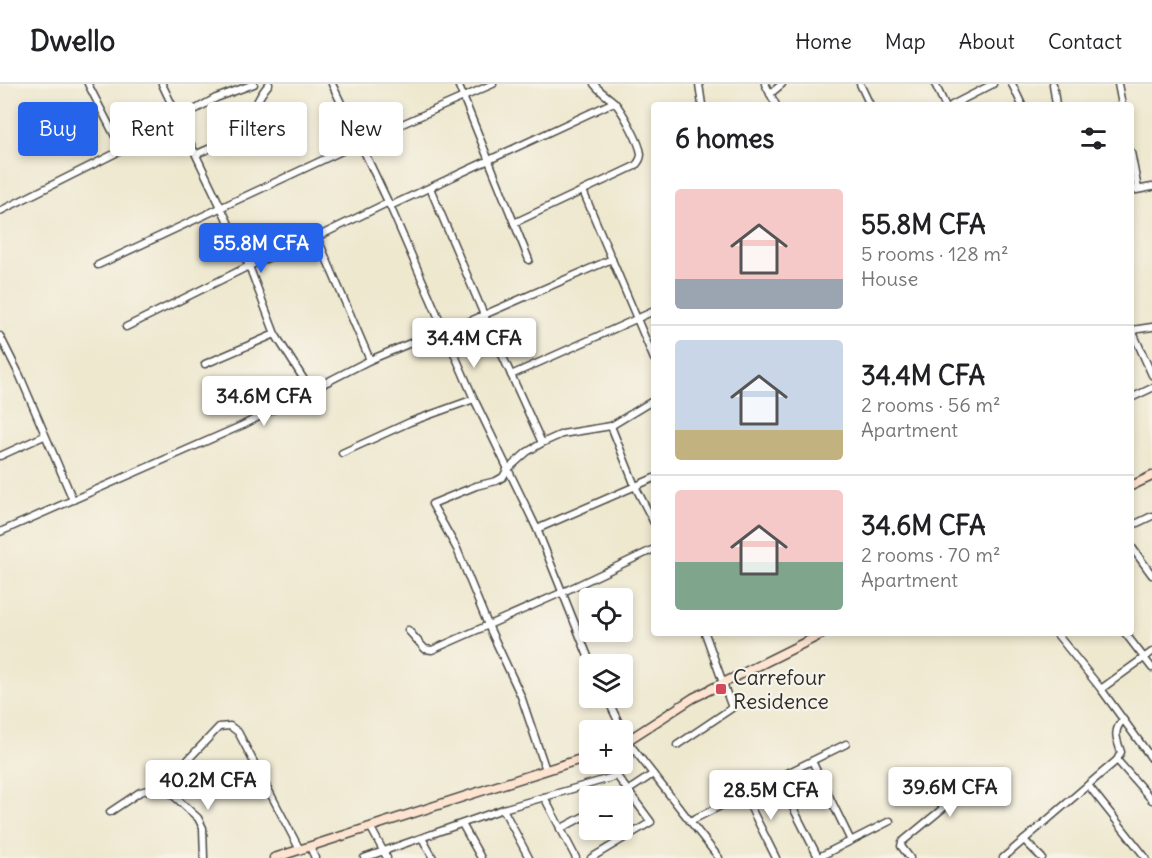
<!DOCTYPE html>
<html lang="en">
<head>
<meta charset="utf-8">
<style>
	:root { --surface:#fff; --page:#f6f6f6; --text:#202124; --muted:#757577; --line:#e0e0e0; --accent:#2563eb }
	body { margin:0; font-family:Delius,sans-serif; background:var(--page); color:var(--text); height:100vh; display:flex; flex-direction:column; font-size:22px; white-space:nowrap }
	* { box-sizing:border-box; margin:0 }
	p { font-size:20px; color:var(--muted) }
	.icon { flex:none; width:33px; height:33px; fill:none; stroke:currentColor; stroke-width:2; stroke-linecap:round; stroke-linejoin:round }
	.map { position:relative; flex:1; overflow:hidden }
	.sheet { position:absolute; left:651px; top:18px; width:483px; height:534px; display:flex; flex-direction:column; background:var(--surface); border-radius:6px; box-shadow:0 3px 9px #0003 }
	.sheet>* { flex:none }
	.hud { position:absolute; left:18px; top:18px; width:543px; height:54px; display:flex; gap:12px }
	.fabs { position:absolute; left:579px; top:504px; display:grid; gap:12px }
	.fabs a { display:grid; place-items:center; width:54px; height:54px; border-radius:6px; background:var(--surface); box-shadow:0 3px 9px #0003; font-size:30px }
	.price { position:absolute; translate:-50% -51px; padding:0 14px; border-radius:6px; background:#fff; color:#222; font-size:20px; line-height:39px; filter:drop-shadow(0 2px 3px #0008) }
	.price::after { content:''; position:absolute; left:50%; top:36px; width:18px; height:14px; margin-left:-9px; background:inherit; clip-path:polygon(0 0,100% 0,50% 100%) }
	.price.active { background:var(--accent); color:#fff }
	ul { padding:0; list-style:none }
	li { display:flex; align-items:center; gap:18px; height:150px; padding:0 24px }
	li+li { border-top:2px solid var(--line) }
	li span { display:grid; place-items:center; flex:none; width:168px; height:120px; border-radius:6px; color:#555 }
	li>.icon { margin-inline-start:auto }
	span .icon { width:72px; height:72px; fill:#fffc; stroke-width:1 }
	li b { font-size:26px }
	h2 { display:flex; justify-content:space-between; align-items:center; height:72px; padding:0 24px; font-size:26px }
	.chip { padding:0 21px; border-radius:6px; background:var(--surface); box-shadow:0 3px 9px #0003; font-size:21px; line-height:54px }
	.chip.active { background:var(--accent); color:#fff }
	header { display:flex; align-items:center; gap:36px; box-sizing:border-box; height:84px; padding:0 30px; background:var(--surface); border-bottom:2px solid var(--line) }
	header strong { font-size:28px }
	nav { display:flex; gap:33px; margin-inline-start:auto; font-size:21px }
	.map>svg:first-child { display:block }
</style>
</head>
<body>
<header>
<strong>Dwello</strong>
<nav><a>Home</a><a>Map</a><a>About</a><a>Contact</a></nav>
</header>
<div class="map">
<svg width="1152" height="774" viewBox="0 0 1152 774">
	<rect width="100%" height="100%" fill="#f7f3e8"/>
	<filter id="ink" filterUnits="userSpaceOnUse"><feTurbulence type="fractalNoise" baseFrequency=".0167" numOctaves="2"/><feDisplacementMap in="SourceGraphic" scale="12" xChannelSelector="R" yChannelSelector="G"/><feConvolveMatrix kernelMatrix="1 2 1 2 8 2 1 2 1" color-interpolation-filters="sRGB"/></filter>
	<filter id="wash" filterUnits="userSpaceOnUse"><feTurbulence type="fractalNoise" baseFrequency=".008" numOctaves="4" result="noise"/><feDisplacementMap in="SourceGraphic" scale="24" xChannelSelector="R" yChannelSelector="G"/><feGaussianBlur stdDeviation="1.35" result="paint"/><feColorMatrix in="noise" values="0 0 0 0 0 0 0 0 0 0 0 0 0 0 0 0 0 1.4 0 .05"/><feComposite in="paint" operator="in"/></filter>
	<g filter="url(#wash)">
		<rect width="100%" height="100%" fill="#eee8cf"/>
	</g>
	<g filter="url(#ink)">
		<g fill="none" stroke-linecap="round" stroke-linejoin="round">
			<defs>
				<g id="street">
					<path d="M88,0L122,66"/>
					<path d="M162,0L249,182L275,250L310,305"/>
					<path d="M332,0L390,122L474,315L537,445L591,580"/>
					<path d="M458,0L529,176"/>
					<path d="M699,0L702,21"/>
					<path d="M765,0L776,21"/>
					<path d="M860,0L870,21"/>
					<path d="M935,0L945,21"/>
					<path d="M1012,0L1022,21"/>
					<path d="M1053,0L1056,21"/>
					<path d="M1118,0L1122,21"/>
					<path d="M770,10L782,0"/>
					<path d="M952,21L993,0"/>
					<path d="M1131,68L1138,105"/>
					<path d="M197,70C212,63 236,55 245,41C255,26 255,16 269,0"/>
					<path d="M430,104L484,231L542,359"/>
					<path d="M583,107L654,275"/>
					<path d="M1131,107L1152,103"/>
					<path d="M390,122L614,18"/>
					<path d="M0,127L122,66L216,14L254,0"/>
					<path d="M514,139L635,82C639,78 641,75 641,70C640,59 623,28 615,19C608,12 601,9 594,0"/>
					<path d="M317,153L370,276"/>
					<path d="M98,181L359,59L493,0"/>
					<path d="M126,243L249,182L317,153L387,119"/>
					<path d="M1131,244L1152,291"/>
					<path d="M1132,246L1152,243"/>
					<path d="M445,248L612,175"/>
					<path d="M0,252L20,292L73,416"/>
					<path d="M205,280L275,250"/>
					<path d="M511,291L654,227"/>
					<path d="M1131,314L1152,304"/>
					<path d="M611,342L635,402L654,439"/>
					<path d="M342,369L410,338L474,315"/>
					<path d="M0,372L44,352"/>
					<path d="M1131,442L1152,432"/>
					<path d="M537,445L654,394"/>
					<path d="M0,448L243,341L370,276L444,245"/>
					<path d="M1131,462L1152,491"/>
					<path d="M408,546L425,565L432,566L563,508L654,465"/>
					<path d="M1056,549L1101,605L1152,675"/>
					<path d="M1125,549L1152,584"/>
					<path d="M1101,605L1152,568"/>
					<path d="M607,614L628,658L719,774"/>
					<path d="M677,661L732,624L705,549"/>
					<path d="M1117,676L1152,716"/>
					<path d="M812,677L851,757"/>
					<path d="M546,686L521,612L488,541L457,465L432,420L476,402L496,397L503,393L507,386L527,368L542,359L562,350L611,342L654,316"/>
					<path d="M778,694L818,773"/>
					<path d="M1088,701L1146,774"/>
					<path d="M163,702L198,734L203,744L204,774"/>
					<path d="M744,710L776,774"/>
					<path d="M620,712L653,690"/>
					<path d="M544,713L576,774"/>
					<path d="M503,725L529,774"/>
					<path d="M110,728L140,708L163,702L219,643L230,642L238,648L300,766"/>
					<path d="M690,737L846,660"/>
					<path d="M462,740L481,774"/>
					<path d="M371,744L387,774"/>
					<path d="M560,745L590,729"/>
					<path d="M422,754L433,774"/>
					<path d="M1024,756L1042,774"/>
					<path d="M310,763L315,774"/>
					<path d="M364,774L503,725L617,692L651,738L591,774"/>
					<path d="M817,774L890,737"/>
					<path d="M910,774L901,762L902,758L981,693"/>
					<path d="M1003,774L1117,676L1121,668C1117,656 1112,647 1123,636"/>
				</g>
				<g id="secondary">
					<path d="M1131,402L1152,392"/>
					<path d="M622,660L693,614L824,549"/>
					<path d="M274,774L590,672"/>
				</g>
			</defs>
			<use href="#street" stroke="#484744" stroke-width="9"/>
			<use href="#secondary" stroke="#484744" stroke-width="11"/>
			<use href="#street" stroke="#fff" stroke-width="6"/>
			<use href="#secondary" stroke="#fde4d0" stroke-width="8"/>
		</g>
	</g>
	<rect fill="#d1495b" stroke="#f7f3e8" stroke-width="2" x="715" y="599" width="12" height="12" rx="3"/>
	<g text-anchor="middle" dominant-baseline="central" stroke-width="4.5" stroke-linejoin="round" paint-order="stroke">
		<g font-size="21" fill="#2b2b2b" stroke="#f7f3e8" text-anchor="start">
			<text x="733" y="593">Carrefour<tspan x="733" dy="24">Residence</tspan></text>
		</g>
	</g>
</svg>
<div class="fabs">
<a><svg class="icon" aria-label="locate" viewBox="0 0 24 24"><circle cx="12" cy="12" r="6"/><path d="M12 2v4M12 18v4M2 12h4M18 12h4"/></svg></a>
<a><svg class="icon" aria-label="layers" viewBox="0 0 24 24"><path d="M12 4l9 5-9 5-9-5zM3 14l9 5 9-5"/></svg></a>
<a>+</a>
<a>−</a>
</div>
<b class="price active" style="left:261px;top:190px">55.8M CFA</b>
<b class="price" style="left:474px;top:285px">34.4M CFA</b>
<b class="price" style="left:264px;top:343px">34.6M CFA</b>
<b class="price" style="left:208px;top:727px">40.2M CFA</b>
<b class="price" style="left:950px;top:734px">39.6M CFA</b>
<b class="price" style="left:771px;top:737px">28.5M CFA</b>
<div class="hud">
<a class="chip active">Buy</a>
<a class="chip">Rent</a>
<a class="chip">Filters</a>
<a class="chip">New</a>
</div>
<section class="sheet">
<h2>6 homes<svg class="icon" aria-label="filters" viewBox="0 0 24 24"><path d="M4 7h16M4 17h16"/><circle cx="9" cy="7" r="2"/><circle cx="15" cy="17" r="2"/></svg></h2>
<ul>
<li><span style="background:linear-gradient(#f6c9c9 75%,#9aa5b1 0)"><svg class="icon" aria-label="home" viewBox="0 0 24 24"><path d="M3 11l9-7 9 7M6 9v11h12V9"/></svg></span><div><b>55.8M CFA</b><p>5 rooms · 128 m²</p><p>House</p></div></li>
<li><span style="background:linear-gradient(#c9d6e8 75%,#c2b280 0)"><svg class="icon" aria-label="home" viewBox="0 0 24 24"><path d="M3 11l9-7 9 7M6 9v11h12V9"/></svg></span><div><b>34.4M CFA</b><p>2 rooms · 56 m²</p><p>Apartment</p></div></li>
<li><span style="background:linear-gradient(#f6c9c9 60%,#7fa58c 0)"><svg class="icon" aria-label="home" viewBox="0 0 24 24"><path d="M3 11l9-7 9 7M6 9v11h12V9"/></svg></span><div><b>34.6M CFA</b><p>2 rooms · 70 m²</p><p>Apartment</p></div></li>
</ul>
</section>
</div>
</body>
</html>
